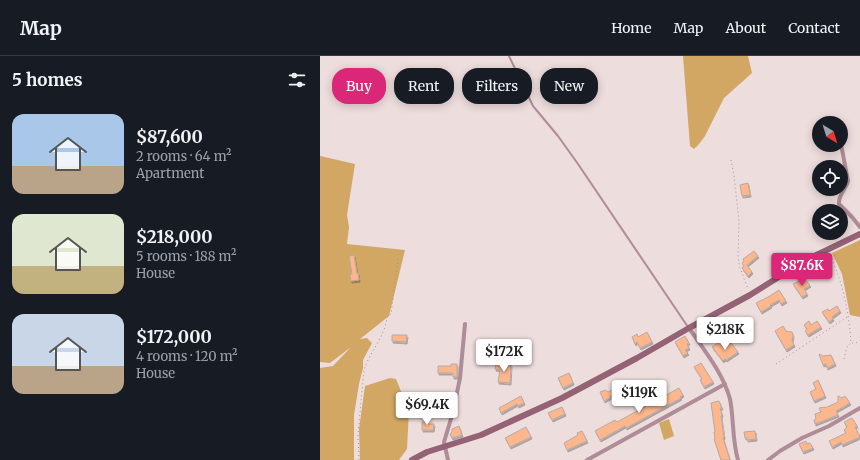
<!DOCTYPE html>
<html lang="en">
<head>
<meta charset="utf-8">
<style>
	:root { --surface:#171b24; --page:#242831; --text:#f1f3f6; --muted:#9ea1a6; --line:#363941; --accent:#db2777 }
	body { margin:0; font-family:Merriweather,serif; background:var(--page); color:var(--text); height:100vh; display:flex; flex-direction:column; font-size:15px; white-space:nowrap }
	* { box-sizing:border-box; margin:0 }
	p { font-size:13px; color:var(--muted) }
	.icon { flex:none; width:22px; height:22px; fill:none; stroke:currentColor; stroke-width:2; stroke-linecap:round; stroke-linejoin:round }
	.map { position:relative; flex:1; overflow:hidden }
	.side { display:flex; flex-direction:column; background:var(--surface); width:320px }
	.side>* { flex:none }
	.hud { position:absolute; left:12px; top:12px; width:380px; height:36px; display:flex; gap:8px }
	.needle { width:26px; rotate:142deg }
	.tools { position:absolute; left:492px; top:60px; display:grid; gap:8px }
	.tools a { display:grid; place-items:center; width:36px; height:36px; border-radius:50%; background:var(--surface); box-shadow:0 2px 10px #0003; font-size:20px }
	.price { position:absolute; translate:-50% -34px; padding:0 9px; border-radius:4px; background:#fff; color:#222; font-size:13px; line-height:26px; filter:drop-shadow(0 1px 2px #0008) }
	.price::after { content:''; position:absolute; left:50%; top:24px; width:12px; height:9px; margin-left:-6px; background:inherit; clip-path:polygon(0 0,100% 0,50% 100%) }
	.price.current { background:var(--accent); color:#fff }
	ul { padding:0; list-style:none }
	li { display:flex; align-items:center; gap:12px; height:100px; padding:0 12px }
	li span { display:grid; place-items:center; flex:none; width:112px; height:80px; border-radius:12px; color:#555 }
	li>.icon { margin-inline-start:auto }
	span .icon { width:48px; height:48px; fill:#fffc; stroke-width:1 }
	li b { font-size:17px }
	h2 { display:flex; justify-content:space-between; align-items:center; height:48px; padding:0 12px; font-size:17px }
	.chip { padding:0 14px; border-radius:16px; background:var(--surface); box-shadow:0 2px 10px #0003; font-size:14px; line-height:36px }
	.chip.current { background:var(--accent); color:#fff }
	header { display:flex; align-items:center; gap:24px; box-sizing:border-box; height:56px; padding:0 20px; background:var(--surface); border-bottom:1px solid var(--line) }
	header strong { font-size:19px }
	nav { display:flex; gap:22px; margin-inline-start:auto; font-size:14px }
	main { display:flex; flex:1; min-height:0 }
	.map>svg:first-child { display:block }
</style>
</head>
<body>
<header>
<strong>Map</strong>
<nav><a>Home</a><a>Map</a><a>About</a><a>Contact</a></nav>
</header>
<main>
<section class="side">
<h2>5 homes<svg class="icon" aria-label="filters" viewBox="0 0 24 24"><path d="M4 7h16M4 17h16"/><circle cx="9" cy="7" r="2"/><circle cx="15" cy="17" r="2"/></svg></h2>
<ul>
<li><span style="background:linear-gradient(#a9c7e8 65%,#b9a48a 0)"><svg class="icon" aria-label="home" viewBox="0 0 24 24"><path d="M3 11l9-7 9 7M6 9v11h12V9"/></svg></span><div><b>$87,600</b><p>2 rooms · 64 m²</p><p>Apartment</p></div></li>
<li><span style="background:linear-gradient(#dfe7d0 65%,#c2b280 0)"><svg class="icon" aria-label="home" viewBox="0 0 24 24"><path d="M3 11l9-7 9 7M6 9v11h12V9"/></svg></span><div><b>$218,000</b><p>5 rooms · 188 m²</p><p>House</p></div></li>
<li><span style="background:linear-gradient(#c9d6e8 65%,#b9a48a 0)"><svg class="icon" aria-label="home" viewBox="0 0 24 24"><path d="M3 11l9-7 9 7M6 9v11h12V9"/></svg></span><div><b>$172,000</b><p>4 rooms · 120 m²</p><p>House</p></div></li>
</ul>
</section>
<div class="map">
<svg width="540" height="404" viewBox="0 0 540 404">
	<defs>
		<filter id="shadow"><feDropShadow dx="1" dy="2" stdDeviation="0" flood-color="#0004"/></filter>
	</defs>
	<rect width="100%" height="100%" fill="#eddddc"/>
	<g fill="#d2a764">
		<path d="M363,0H428L432,17L404,42L385,80L379,88L374,93L370,90Z"/>
		<path d="M0,100L35,108L27,159L29,171L27,188L85,194L69,260L40,283L47,282L52,287L43,304V312L39,328L34,359V404H0V312L13,310L31,291L10,307L0,306Z"/>
		<path d="M540,184V261L530,259L522,218L512,197Z"/>
		<path d="M70,322L76,323L89,355L87,393L79,404H40L39,373L45,330Z"/>
		<path d="M349,363L354,380L344,384L339,367Z"/>
	</g>
	<g fill="#feb68d" stroke="#b6aaa4" filter="url(#shadow)">
		<path d="M428,127L430,139L422,140L420,129Z"/>
		<path d="M434,195L438,200L427,209L432,216L428,220L422,212L424,210L422,207L424,205L423,203Z"/>
		<path d="M34,199L37,218L38,217L39,224L31,225L30,219L32,218L29,200Z"/>
		<path d="M483,222L490,229L484,233L487,238L482,241L473,228L482,224Z"/>
		<path d="M459,234L466,245L461,248L459,244L450,249L451,250L441,256L436,247L450,240Z"/>
		<path d="M517,250L520,255L512,261L513,263L509,266L502,256L508,253L509,255Z"/>
		<path d="M489,265L491,269L497,265L501,271L488,279L485,275L487,273L484,269Z"/>
		<path d="M463,270L466,275L472,276L473,279L472,285L474,289L466,294L455,275Z"/>
		<path d="M327,276L332,286L320,292L317,286L315,288L312,281L317,278L318,281Z"/>
		<path d="M72,279H87L86,286L72,285Z"/>
		<path d="M365,280L369,287L367,288L369,292L365,294L368,297L363,300L355,286Z"/>
		<path d="M399,286L402,290L408,286L410,288L411,287L418,296L406,304L405,303L403,305L392,291Z"/>
		<path d="M499,298L503,300L511,299L515,308L507,312L506,308L503,309Z"/>
		<path d="M381,307L393,326L384,331L380,324L382,323L374,311Z"/>
		<path d="M131,308H137V321H133V317H118V310H131Z"/>
		<path d="M176,308L191,309L190,327L178,326L180,314L175,313Z"/>
		<path d="M249,317L253,327L243,332L238,322Z"/>
		<path d="M498,324L505,340L494,345L490,336L496,333L493,327Z"/>
		<path d="M301,325L303,329L310,325L312,329L290,340L291,341L284,345L280,336L285,334L288,336L296,332L294,329Z"/>
		<path d="M359,332L363,339L360,341L361,342L306,372L305,370L280,384L275,375L295,364L297,366Z"/>
		<path d="M201,340L204,347L198,350L197,348L181,357L179,352Z"/>
		<path d="M518,340L522,342L525,340L530,347L516,355L518,359L495,368L494,364L496,363L495,358L501,356L499,352L505,351V352L518,346Z"/>
		<path d="M399,345L402,352H400L402,359L401,360L404,381L403,382L410,404H401L394,383H395L394,376H395L391,347Z"/>
		<path d="M242,351L245,358L232,364L228,357Z"/>
		<path d="M532,362L537,370L535,371L540,381L522,389L521,386L512,391L509,385L526,377L524,374L527,371L524,366Z"/>
		<path d="M102,366H108V368H114L113,374H102Z"/>
		<path d="M139,370L142,379L132,382L130,378L132,376V373Z"/>
		<path d="M206,371L211,381L190,391L185,382Z"/>
		<path d="M262,375L267,385L247,394L244,387L258,379L257,377Z"/>
		<path d="M435,375L436,383L427,384V382H425L424,376Z"/>
		<path d="M486,385L487,388L490,387L493,392L483,396L479,388Z"/>
	</g>
	<g fill="none" stroke-linecap="round" stroke-linejoin="round">
		<g stroke="#a09494" stroke-width="1" stroke-dasharray="1 3" stroke-linecap="butt">
			<path d="M411,104L414,120L419,165L418,202L420,212L428,233"/>
			<path d="M510,199C523,227 529,256 531,287L527,291L524,303"/>
			<path d="M532,287L540,286"/>
			<path d="M456,308L527,261"/>
			<path d="M39,404L38,378L44,314C49,297 66,279 67,261L71,258L78,203"/>
		</g>
		<path stroke="#ae8c98" stroke-width="2" d="M189,0L213,50L238,80L258,108L368,271"/>
		<g stroke="#ae8c98" stroke-width="4">
			<path d="M521,88L528,125C526,133 518,139 519,148L532,161L540,171"/>
			<path d="M369,272C384,294 403,317 410,343C414,363 412,384 418,404"/>
			<path d="M128,404L124,386L133,356L140,322L145,268"/>
			<path d="M267,404L405,328"/>
			<path d="M448,404L460,395L482,382L509,370L540,352"/>
		</g>
		<path stroke="#936275" stroke-width="6" d="M92,404L107,396L161,379L242,342L317,302L369,272L430,239L484,205L540,178"/>
	</g>
</svg>
<div class="tools">
<a><svg class="needle" viewBox="-14 -14 28 28"><path d="M0-13l5 13h-10z" fill="#e53935"/><path d="M0 13l5-13h-10z" fill="#9ea1a6"/></svg></a>
<a><svg class="icon" aria-label="locate" viewBox="0 0 24 24"><circle cx="12" cy="12" r="6"/><path d="M12 2v4M12 18v4M2 12h4M18 12h4"/></svg></a>
<a><svg class="icon" aria-label="layers" viewBox="0 0 24 24"><path d="M12 4l9 5-9 5-9-5zM3 14l9 5 9-5"/></svg></a>
</div>
<b class="price current" style="left:482px;top:231px">$87.6K</b>
<b class="price" style="left:405px;top:295px">$218K</b>
<b class="price" style="left:184px;top:317px">$172K</b>
<b class="price" style="left:319px;top:358px">$119K</b>
<b class="price" style="left:107px;top:370px">$69.4K</b>
<div class="hud">
<a class="chip current">Buy</a>
<a class="chip">Rent</a>
<a class="chip">Filters</a>
<a class="chip">New</a>
</div>
</div>
</main>
</body>
</html>
